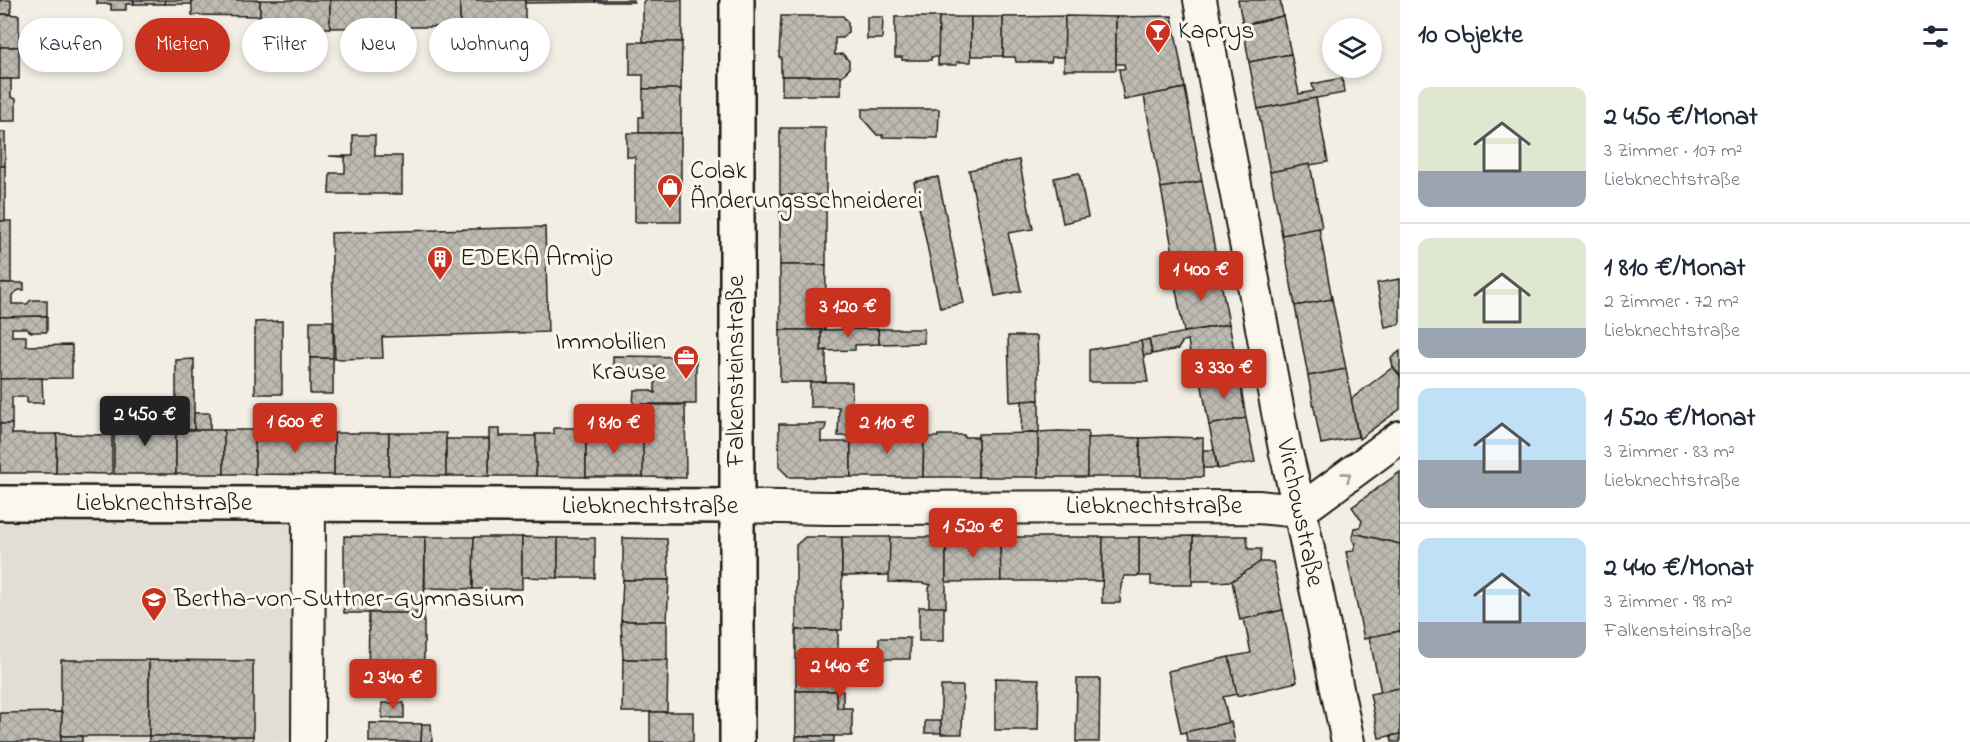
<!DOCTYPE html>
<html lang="de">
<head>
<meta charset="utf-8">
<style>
	:root { --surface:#fff; --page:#f2f2f3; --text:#1f2937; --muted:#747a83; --line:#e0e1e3; --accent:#c8321e }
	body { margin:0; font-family:"Indie Flower",sans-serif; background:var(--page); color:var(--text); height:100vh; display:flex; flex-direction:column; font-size:22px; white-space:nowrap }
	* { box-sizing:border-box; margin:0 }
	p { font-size:20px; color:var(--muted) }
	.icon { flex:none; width:33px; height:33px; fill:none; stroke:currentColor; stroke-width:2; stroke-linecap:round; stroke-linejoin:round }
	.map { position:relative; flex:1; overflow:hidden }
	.panel { display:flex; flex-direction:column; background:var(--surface); width:570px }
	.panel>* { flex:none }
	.hud { position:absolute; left:18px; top:18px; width:570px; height:54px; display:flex; gap:12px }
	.fabs { position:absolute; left:1322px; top:18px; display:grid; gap:12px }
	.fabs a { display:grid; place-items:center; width:60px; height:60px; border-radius:50%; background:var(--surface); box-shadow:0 3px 9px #0003; font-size:30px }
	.price { position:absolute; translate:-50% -51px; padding:0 14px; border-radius:6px; background:var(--accent); color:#fff; font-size:20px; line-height:39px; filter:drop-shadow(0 2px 3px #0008) }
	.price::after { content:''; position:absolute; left:50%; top:36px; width:18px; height:14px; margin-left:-9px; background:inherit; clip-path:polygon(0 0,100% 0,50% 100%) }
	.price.selected { background:#222; color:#fff }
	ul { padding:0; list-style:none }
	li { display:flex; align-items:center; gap:18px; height:150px; padding:0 18px }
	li+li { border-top:2px solid var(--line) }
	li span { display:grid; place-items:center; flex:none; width:168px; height:120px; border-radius:12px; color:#555 }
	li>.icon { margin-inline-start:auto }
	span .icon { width:72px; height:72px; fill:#fffc; stroke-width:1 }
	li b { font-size:26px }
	h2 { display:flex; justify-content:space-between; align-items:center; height:72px; padding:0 18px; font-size:26px }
	.pill { padding:0 21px; border-radius:27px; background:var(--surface); box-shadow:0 3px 9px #0003; font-size:21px; line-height:54px }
	.pill.selected { background:var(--accent); color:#fff }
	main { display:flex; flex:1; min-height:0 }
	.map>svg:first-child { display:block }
</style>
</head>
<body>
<main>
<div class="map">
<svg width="1400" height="742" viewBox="0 0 1400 742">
	<defs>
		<pattern id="building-cross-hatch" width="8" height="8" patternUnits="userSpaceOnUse" patternTransform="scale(1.5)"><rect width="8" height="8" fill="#bdbab1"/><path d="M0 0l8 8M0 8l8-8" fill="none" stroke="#a29f98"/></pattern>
	</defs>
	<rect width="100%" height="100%" fill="#f2eee4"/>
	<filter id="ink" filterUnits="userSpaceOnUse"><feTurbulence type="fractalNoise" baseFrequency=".0167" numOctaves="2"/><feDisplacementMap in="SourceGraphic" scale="12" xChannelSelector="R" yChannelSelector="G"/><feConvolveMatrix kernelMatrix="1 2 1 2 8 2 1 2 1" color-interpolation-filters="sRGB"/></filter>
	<g filter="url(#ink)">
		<path fill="#e2ded5" d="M0,503L309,504L308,742H0Z"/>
		<g fill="url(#building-cross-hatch)" stroke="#1c1c1c" stroke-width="1.5">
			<rect x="0" y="0" width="11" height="14"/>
			<path d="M97,0H134V4H126V10H111V4H97Z"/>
			<rect x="134" y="0" width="31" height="4"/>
			<rect x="165" y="0" width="27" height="4"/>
			<path d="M192,0H260V16L192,15Z"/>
			<rect x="260" y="0" width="70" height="28"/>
			<path d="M330,0H395V27L330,28Z"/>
			<rect x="395" y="0" width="65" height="27"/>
			<rect x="460" y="0" width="65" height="27"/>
			<path d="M525,0H595V2L525,3Z"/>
			<rect x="595" y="0" width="39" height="2"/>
			<path d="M645,0H682V42H643V2Z"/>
			<path d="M1238,0H1280L1283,16L1243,25Z"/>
			<path d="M0,14L19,15V47H0Z"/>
			<path d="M781,16H843L848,23V32L843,38H835V55L843,54L849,61V69L842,76H781V57H779Z"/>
			<path d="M1065,16V57H1052L1051,62H1016L1015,57H1003V17Z"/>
			<path d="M1065,16L1116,17V70H1064Z"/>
			<path d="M1172,16L1185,88L1124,100L1119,69H1125L1124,64H1116V17Z"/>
			<path d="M1283,16L1291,54L1249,62L1243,25Z"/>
			<path d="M867,17H883L882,39H867Z"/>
			<path d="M895,17H939V57H931V60H902V57H895Z"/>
			<path d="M939,17H971V62H957V65H938Z"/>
			<rect x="971" y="17" width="32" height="39"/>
			<path d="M630,42H682L681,89H643V75H630Z"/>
			<rect x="0" y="47" width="19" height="32"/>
			<path d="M1291,54L1299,94L1314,91L1312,84L1342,78L1344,93L1258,109L1249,62Z"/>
			<rect x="782" y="76" width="59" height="19"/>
			<path d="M0,79H11V97L16,99V121H0Z"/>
			<path d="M1185,88L1202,181L1161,188L1144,96Z"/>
			<path d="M643,89H681V133H639V117H643Z"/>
			<path d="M1316,98L1328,162L1270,172L1258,109Z"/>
			<path d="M862,109H939L938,138L882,137L883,135H877L862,118Z"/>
			<rect x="780" y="128" width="46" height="67"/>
			<rect x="0" y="132" width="5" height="34"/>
			<path d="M627,133H681V222H635V157H627Z"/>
			<path d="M353,135H375V156H402V194H329L330,173H345V157L329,156H353Z"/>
			<path d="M1019,160L1033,229L1008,233L1021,291L995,296L969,170Z"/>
			<path d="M1310,164L1322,228L1282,235L1270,172Z"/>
			<rect x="0" y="166" width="5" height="55"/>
			<path d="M1079,173L1088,217L1063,223L1054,178Z"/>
			<path d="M938,177L964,303L940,308L914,182Z"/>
			<path d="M1202,181L1219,272L1178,280L1161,188Z"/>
			<rect x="780" y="195" width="46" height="70"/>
			<rect x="0" y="221" width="11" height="62"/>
			<path d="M545,227L548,332L382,337L383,358L335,359L331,233Z"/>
			<path d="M1319,228L1332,299L1295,306L1282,235Z"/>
			<path d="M780,265H826L825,330H780Z"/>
			<path d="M1219,272L1229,324L1184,332L1174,280Z"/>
			<path d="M1400,279V324L1385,327L1377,283Z"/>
			<path d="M0,283H24V290H19L12,295V304H27L31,300H47V316L0,317Z"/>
			<path d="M1332,299L1346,369L1308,376L1295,306Z"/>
			<path d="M47,316V332H31L26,328H12V336H26V346L72,345V378L0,379V317Z"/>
			<path d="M282,321V394H255V322Z"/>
			<rect x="310" y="321" width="23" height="37"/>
			<path d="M1229,324L1239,375L1195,382L1193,369L1188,370L1184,355L1190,354L1188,340L1183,341L1178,349L1152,354L1149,339Z"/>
			<path d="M878,329H924V343L879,344Z"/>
			<path d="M878,329L879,344L855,345V350L821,351V330Z"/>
			<path d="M780,330H821V351L826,350V382H780Z"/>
			<path d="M1008,336H1037L1039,400L1010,402Z"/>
			<path d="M1149,339L1152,354L1143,356L1141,341Z"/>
			<path d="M1141,341L1148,382H1089V350Z"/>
			<path d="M1400,351V376L1393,367L1391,358Z"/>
			<path d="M613,356L696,357V404H633L634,390H649L655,393V373H657V366L651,370H624V375H613Z"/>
			<rect x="310" y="358" width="23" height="36"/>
			<path d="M194,359V430H176V360Z"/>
			<path d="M1393,367L1400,376V409L1359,439L1351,399Z"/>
			<path d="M1346,369L1358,437L1321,444L1308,376Z"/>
			<path d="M1239,375L1246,418L1209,425L1201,381Z"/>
			<path d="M42,378L43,403H27V397H12V424H0V379Z"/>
			<path d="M810,382H852L851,436H838L839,407H810Z"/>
			<path d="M1039,400V432L1021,433L1022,401Z"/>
			<path d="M642,405H685L686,478L643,477Z"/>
			<rect x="194" y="413" width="16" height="17"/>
			<path d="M1246,418L1255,462L1218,469L1209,425Z"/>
			<path d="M114,420H146V424H154V420H176V474H114Z"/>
			<path d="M0,424H12V434H57L56,473H0Z"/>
			<path d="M779,424H826L825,430L821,431V442H851V477H789L779,467Z"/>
			<path d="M554,428H586V477L536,476L535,434H554Z"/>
			<path d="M489,429H499V436H536V476H489Z"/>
			<rect x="176" y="430" width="48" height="44"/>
			<rect x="224" y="430" width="31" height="44"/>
			<path d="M1058,431L1088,432L1087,477H1038V432Z"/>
			<path d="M596,432H634V437H643V477H586V437L596,436Z"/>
			<rect x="334" y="433" width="55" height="42"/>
			<path d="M389,433H446V476L389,475Z"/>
			<path d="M1038,433V477H978V434Z"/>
			<path d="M57,434L112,435V474L56,473Z"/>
			<path d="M255,434H334V475L255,474Z"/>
			<path d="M851,434H924L923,477H851Z"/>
			<path d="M938,435H964V437H978V477H923L924,437H938Z"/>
			<path d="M1112,437L1140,438V477H1087V438Z"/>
			<path d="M1168,437L1203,438V477H1140V438Z"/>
			<rect x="446" y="439" width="43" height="37"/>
			<path d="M1203,450H1214L1217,468H1203Z"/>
			<path d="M1400,472V544L1353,533L1354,528L1360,527L1362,521L1352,507Z"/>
			<path d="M1353,533L1400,544V631L1364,639L1346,552L1353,551L1356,543H1354L1352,538Z"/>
			<path d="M344,536L425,537L424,613H344Z"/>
			<path d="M1193,536H1247L1248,549H1261L1260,562L1232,581L1214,582V581H1192Z"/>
			<path d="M1193,536L1192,585H1151V576H1139V537Z"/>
			<path d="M425,537H474L473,589L425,588Z"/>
			<path d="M474,537H522V589H473Z"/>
			<path d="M522,537L558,538V578L522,577Z"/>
			<path d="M805,537H842V630H796V545Z"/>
			<path d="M842,537H890V575L842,576Z"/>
			<path d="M890,537H946V608L929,607V588L931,585L923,583L889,582Z"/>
			<path d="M946,537H1000L1001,581L946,582Z"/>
			<path d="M1000,537H1103L1102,581H1001Z"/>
			<path d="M1103,537H1139V576H1124L1121,586L1120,603H1102Z"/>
			<rect x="558" y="538" width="37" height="40"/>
			<path d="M623,538L667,539L669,580H623Z"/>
			<path d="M1260,562H1273L1283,610L1240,620L1232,581Z"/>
			<path d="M623,580H669L667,621H621Z"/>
			<rect x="919" y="607" width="25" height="34"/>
			<path d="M1283,610L1297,682L1237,696L1229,657L1251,653L1244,619Z"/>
			<path d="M369,613H424V687L368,686Z"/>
			<path d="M621,621H667V660L623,659Z"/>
			<rect x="796" y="630" width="42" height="61"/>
			<path d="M1400,631V688L1381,692L1369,637Z"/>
			<rect x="879" y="638" width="31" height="21"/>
			<path d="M1229,657L1237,694L1223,697L1229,723L1181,733L1168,671Z"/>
			<path d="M623,659L668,660L667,712H622Z"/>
			<rect x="61" y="660" width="88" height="76"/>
			<path d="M149,660L253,661V736H149Z"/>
			<path d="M995,678L1039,679L1038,730H995Z"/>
			<path d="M1077,679H1100L1099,742H1076Z"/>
			<path d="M941,686H963L962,734H941Z"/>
			<path d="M1400,688V734L1379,738L1370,694Z"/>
			<path d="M796,691H836L837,708H852V736H796Z"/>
			<path d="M836,691H843V708H837Z"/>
			<rect x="382" y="703" width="22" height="15"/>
			<path d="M62,712L61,742H0V713Z"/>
			<rect x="650" y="712" width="43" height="30"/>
			<rect x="925" y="721" width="16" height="12"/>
			<path d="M1231,722L1235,742H1188L1185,732Z"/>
			<path d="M369,723L422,724L421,742H369Z"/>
			<path d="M422,724H431L432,742H421Z"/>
			<path d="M1400,734V742H1392L1391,736Z"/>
			<rect x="61" y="736" width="21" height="6"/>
			<rect x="149" y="736" width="104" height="6"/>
			<rect x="796" y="736" width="38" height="6"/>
		</g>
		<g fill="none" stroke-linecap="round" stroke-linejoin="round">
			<defs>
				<g id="street">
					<path d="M1200,0L1285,449L1300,511L1348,742"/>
					<path d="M737,506L828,508L1258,507L1300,511"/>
					<path d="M1300,511L1400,437"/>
					<path d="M308,742L309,504"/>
				</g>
				<g id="secondary">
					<path d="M0,503L737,506"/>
					<path d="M737,742V0"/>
				</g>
			</defs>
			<use href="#street" stroke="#1c1c1c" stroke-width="36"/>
			<use href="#secondary" stroke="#1c1c1c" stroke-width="38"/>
			<use href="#street" stroke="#fbf7ec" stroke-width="32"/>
			<use href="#secondary" stroke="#fbf7ec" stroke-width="33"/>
		</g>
		<defs><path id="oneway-chevron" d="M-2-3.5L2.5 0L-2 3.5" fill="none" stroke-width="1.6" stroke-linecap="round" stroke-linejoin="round" transform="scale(1.5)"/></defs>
		<use stroke="#97948e" href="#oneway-chevron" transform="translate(1347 476) rotate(-36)"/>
	</g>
	<defs>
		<symbol id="bar-pin" viewBox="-11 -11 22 30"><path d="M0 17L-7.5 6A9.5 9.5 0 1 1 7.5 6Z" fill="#c8321e" stroke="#fbf7ec"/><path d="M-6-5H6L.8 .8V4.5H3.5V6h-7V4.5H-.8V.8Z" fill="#fff"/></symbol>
		<symbol id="shop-pin" viewBox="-11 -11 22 30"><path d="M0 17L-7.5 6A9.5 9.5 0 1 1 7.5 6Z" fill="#c8321e" stroke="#fbf7ec"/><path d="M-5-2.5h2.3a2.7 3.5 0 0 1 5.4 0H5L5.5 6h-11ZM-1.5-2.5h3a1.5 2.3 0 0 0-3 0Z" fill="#fff"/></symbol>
		<symbol id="building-pin" viewBox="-11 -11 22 30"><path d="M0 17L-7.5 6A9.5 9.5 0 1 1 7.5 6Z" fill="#c8321e" stroke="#fbf7ec"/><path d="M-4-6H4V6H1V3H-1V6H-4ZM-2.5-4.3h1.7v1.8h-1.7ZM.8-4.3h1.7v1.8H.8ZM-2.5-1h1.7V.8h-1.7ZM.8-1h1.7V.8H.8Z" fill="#fff"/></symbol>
		<symbol id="office-pin" viewBox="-11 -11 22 30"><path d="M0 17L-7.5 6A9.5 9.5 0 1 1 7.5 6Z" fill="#c8321e" stroke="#fbf7ec"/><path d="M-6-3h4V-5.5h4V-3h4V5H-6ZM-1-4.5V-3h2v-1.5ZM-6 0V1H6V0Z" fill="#fff"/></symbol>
		<symbol id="school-pin" viewBox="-11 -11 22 30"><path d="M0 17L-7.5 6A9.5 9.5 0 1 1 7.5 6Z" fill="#c8321e" stroke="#fbf7ec"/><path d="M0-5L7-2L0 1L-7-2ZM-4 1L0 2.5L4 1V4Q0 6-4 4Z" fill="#fff"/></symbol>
	</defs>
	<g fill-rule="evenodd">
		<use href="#bar-pin" x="1143" y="17" width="30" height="40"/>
		<use href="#shop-pin" x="655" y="172" width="30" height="40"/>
		<use href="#building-pin" x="425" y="244" width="30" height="40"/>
		<use href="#office-pin" x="671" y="343" width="30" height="40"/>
		<use href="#school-pin" x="139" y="585" width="30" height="40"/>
	</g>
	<g text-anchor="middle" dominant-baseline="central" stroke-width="6" stroke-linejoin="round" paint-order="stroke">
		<g font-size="26" fill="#1c1c1c" stroke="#fbf7ec" text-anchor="start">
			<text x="1178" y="32">Kaprys</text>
			<text x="690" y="172">Colak<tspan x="690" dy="30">Änderungsschneiderei</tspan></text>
			<text x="460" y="259">EDEKA Armijo</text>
			<text x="666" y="343" text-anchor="end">Immobilien<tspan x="666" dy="30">Krause</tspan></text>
			<text x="174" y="600">Bertha-von-Suttner-Gymnasium</text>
		</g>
		<g font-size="26" fill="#1c1c1c" stroke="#fbf7ec">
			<text transform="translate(737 371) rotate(-90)">Falkensteinstraße</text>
			<text x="164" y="504">Liebknechtstraße</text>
			<text x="650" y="507">Liebknechtstraße</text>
			<text x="1154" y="507">Liebknechtstraße</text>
			<text transform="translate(1299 513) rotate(78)">Virchowstraße</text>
		</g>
	</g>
</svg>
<div class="fabs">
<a><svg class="icon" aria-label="layers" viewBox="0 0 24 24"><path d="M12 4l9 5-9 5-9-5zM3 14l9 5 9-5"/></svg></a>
</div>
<b class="price" style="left:1201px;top:302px">1 400 €</b>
<b class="price" style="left:848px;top:339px">3 120 €</b>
<b class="price" style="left:1224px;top:400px">3 330 €</b>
<b class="price selected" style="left:145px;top:447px">2 450 €</b>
<b class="price" style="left:295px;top:454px">1 600 €</b>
<b class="price" style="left:614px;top:455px">1 810 €</b>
<b class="price" style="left:887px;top:455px">2 110 €</b>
<b class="price" style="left:973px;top:559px">1 520 €</b>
<b class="price" style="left:840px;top:699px">2 440 €</b>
<b class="price" style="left:393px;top:710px">2 340 €</b>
<div class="hud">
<a class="pill">Kaufen</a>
<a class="pill selected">Mieten</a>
<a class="pill">Filter</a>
<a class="pill">Neu</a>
<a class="pill">Wohnung</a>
</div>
</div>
<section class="panel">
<h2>10 Objekte<svg class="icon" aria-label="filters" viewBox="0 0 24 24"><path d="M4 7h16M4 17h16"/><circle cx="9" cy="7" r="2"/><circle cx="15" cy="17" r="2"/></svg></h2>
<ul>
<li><span style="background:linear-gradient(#dfe7d0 70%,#9aa5b1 0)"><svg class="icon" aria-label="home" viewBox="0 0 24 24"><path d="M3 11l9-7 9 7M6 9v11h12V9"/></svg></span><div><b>2 450 €/Monat</b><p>3 Zimmer · 107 m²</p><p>Liebknechtstraße</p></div></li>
<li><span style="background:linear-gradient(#dfe7d0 75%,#9aa5b1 0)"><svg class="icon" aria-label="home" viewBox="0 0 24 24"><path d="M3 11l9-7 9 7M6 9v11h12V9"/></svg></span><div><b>1 810 €/Monat</b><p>2 Zimmer · 72 m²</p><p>Liebknechtstraße</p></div></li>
<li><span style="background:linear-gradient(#bfe0f5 60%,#9aa5b1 0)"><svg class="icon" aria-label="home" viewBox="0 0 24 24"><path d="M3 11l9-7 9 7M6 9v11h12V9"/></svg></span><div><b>1 520 €/Monat</b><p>3 Zimmer · 83 m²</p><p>Liebknechtstraße</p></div></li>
<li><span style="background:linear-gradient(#bfe0f5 70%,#9aa5b1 0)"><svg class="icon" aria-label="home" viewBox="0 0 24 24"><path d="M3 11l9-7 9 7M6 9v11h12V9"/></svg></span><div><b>2 440 €/Monat</b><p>3 Zimmer · 98 m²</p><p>Falkensteinstraße</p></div></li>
</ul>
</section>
</main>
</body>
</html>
